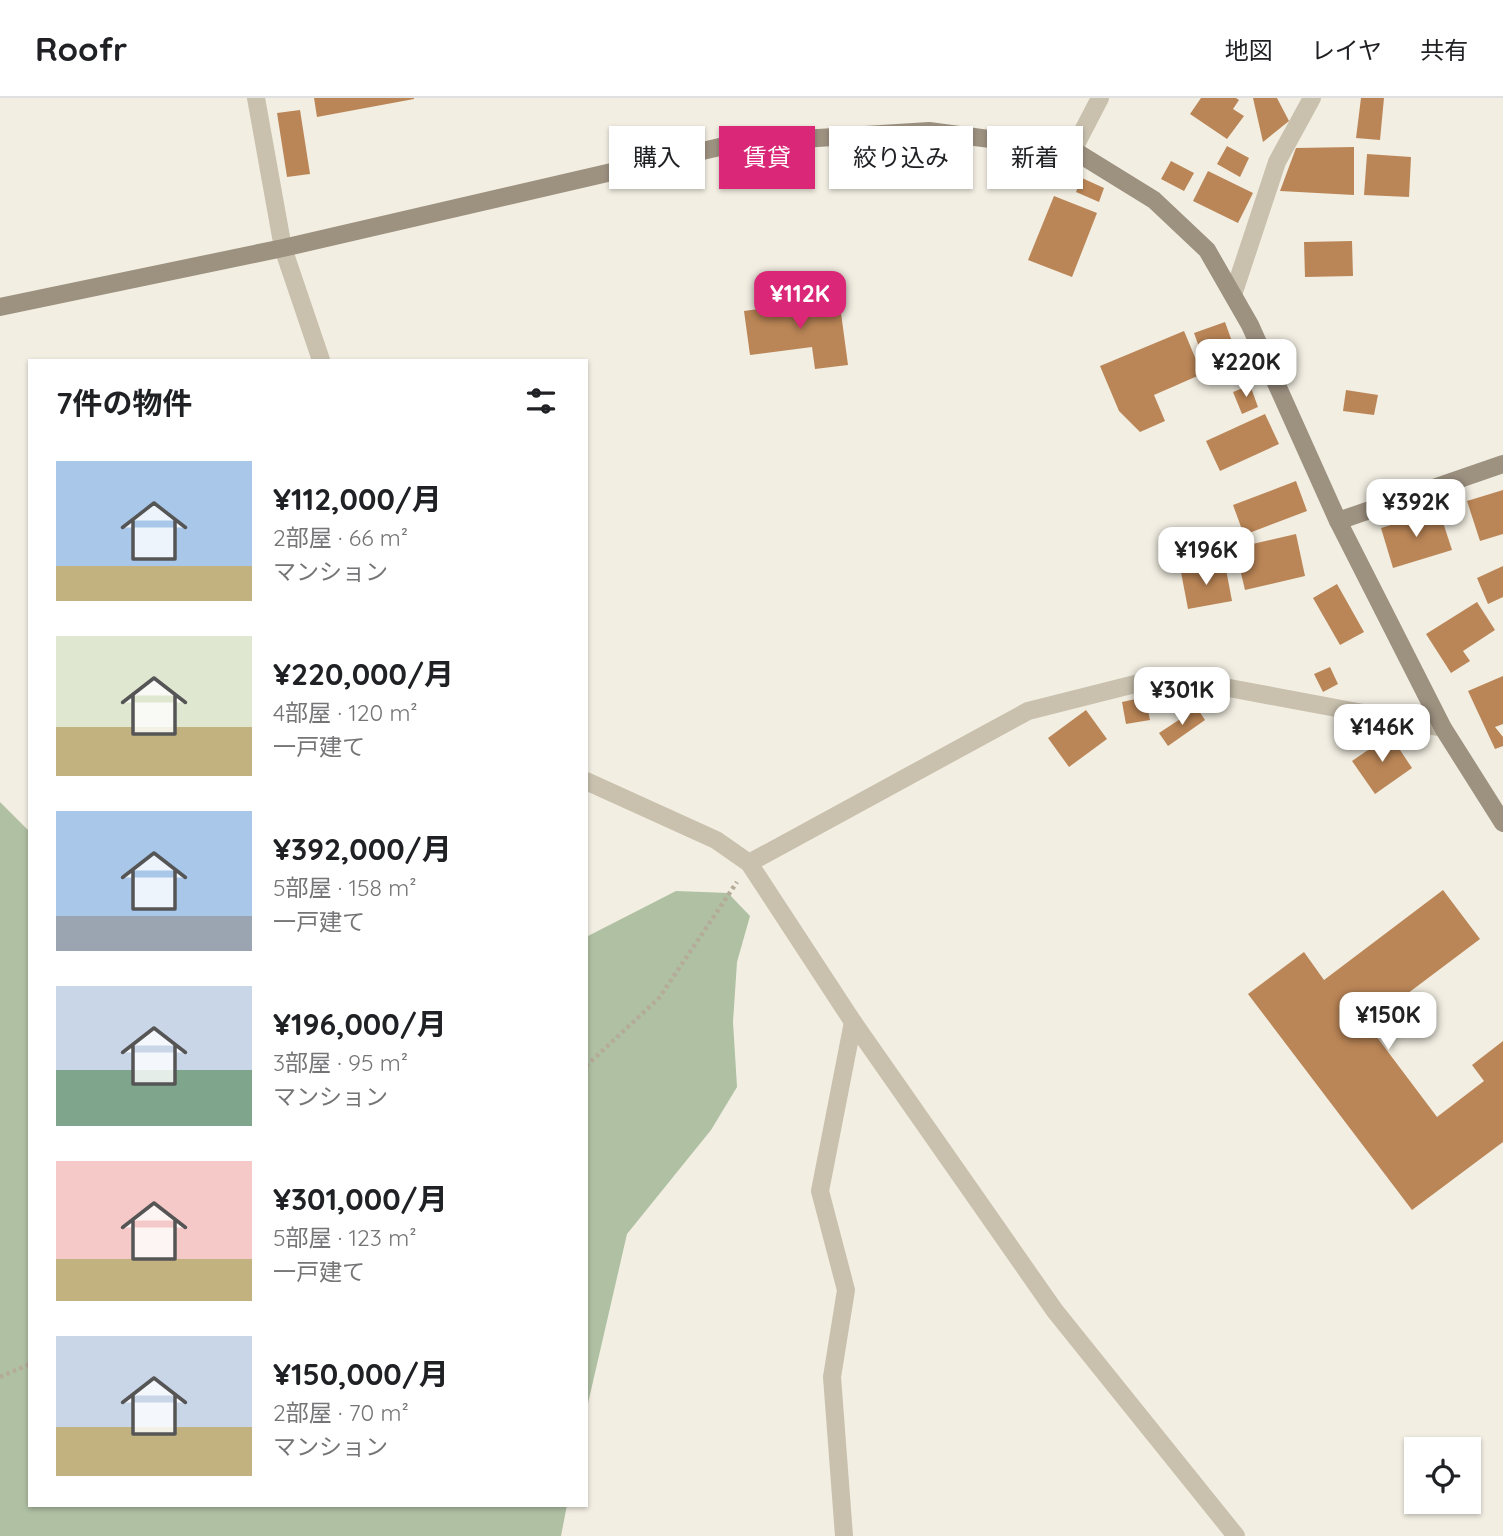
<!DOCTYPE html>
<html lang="ja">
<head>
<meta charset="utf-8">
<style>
	:root { --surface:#fff; --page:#f2f2f2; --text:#202124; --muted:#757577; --line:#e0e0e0; --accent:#db2777 }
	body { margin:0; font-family:Quicksand,"Noto Sans JP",sans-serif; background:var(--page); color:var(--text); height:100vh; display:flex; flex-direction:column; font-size:26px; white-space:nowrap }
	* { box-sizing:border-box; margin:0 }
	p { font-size:23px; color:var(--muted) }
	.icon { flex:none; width:38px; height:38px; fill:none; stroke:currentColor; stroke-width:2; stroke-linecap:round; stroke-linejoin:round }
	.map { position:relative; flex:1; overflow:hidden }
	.panel { position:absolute; left:28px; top:261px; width:560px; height:1148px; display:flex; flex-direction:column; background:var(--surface); border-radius:0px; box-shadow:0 2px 5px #0004 }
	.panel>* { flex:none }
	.hud { position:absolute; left:609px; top:28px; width:665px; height:63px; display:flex; gap:14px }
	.tools { position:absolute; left:1404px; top:1339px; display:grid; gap:14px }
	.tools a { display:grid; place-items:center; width:77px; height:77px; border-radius:0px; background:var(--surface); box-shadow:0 2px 5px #0004; font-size:35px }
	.price { position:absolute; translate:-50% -60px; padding:0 16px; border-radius:14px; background:#fff; color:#222; font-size:23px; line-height:46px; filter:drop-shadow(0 2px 4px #0008) }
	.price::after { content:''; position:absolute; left:50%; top:42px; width:21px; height:16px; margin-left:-10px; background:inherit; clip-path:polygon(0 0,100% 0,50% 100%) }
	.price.current { background:var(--accent); color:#fff }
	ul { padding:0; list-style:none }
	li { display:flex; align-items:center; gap:21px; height:175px; padding:0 28px }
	li span { display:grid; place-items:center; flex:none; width:196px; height:140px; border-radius:0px; color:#555 }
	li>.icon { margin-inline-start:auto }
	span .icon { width:84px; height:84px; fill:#fffc; stroke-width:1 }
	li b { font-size:30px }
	h2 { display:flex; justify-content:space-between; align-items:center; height:84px; padding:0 28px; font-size:30px }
	.tag { padding:0 24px; border-radius:0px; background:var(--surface); box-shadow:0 2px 5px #0004; font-size:24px; line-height:63px }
	.tag.current { background:var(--accent); color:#fff }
	header { display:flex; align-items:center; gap:42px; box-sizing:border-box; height:98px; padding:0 35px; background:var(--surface); border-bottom:2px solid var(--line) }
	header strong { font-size:33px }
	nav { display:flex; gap:38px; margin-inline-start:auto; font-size:24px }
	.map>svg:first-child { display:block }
</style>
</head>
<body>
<header>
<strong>Roofr</strong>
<nav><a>地図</a><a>レイヤ</a><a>共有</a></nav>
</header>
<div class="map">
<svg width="1503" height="1438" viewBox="0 0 1503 1438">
	<rect width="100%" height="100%" fill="#f2eee2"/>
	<g fill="#afc0a3">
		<path d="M0,704L30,734V1407H567L561,1438H0Z"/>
		<path d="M676,793L728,795L750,818L737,864L733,924L737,989L711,1032L627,1136L586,1314V839Z"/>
	</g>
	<g fill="#bb8657">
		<path d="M314,0H414V1L317,19Z"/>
		<path d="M1201,0H1236L1239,2L1233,11L1244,18L1227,41L1190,16Z"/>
		<path d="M1253,0H1277L1289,23L1263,44Z"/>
		<path d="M1361,0H1384L1380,42L1356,40Z"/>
		<path d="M300,12L310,76L287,79L277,15Z"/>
		<path d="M1227,48L1249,60L1240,79L1217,66Z"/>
		<path d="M1354,49V97L1280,93L1296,50Z"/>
		<path d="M1367,56L1411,59L1409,99L1364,97Z"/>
		<path d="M1171,63L1194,75L1184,93L1161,81Z"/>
		<path d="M1040,64L1071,73L1066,91L1035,83Z"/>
		<path d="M1208,73L1253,95L1238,125L1193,103Z"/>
		<path d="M1082,80L1104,90L1099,104L1076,94Z"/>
		<path d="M1054,98L1097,115L1072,179L1028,162Z"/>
		<path d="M1352,143L1353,178L1305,179L1304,144Z"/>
		<path d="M839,200L848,267L815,271L812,249L750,257L744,213Z"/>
		<path d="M1225,224L1234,249L1203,260L1194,235Z"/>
		<path d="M1184,233L1202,276L1154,297L1165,323L1140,334L1119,313L1100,268Z"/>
		<path d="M1250,287L1258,309L1242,316L1233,294Z"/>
		<path d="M1346,292L1378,297L1374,317L1343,313Z"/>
		<path d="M1265,316L1279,346L1220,373L1206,343Z"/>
		<path d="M1296,383L1307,413L1244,437L1233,407Z"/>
		<path d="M1503,392V436L1480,443L1467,403Z"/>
		<path d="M1439,412L1452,452L1393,470L1381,430Z"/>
		<path d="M1296,436L1305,478L1245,492L1235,450Z"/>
		<path d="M1225,466L1232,503L1188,511L1181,474Z"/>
		<path d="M1503,468V499L1488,506L1477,480Z"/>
		<path d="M1337,486L1364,534L1340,547L1313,500Z"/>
		<path d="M1477,504L1495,532L1463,553L1470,563L1451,575L1426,536Z"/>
		<path d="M1330,569L1338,586L1323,594L1314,576Z"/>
		<path d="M1503,578V626L1495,629L1503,639V648L1495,651L1468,593Z"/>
		<path d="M1145,599L1150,622L1126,626L1122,604Z"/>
		<path d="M1197,610L1205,622L1168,648L1159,635Z"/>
		<path d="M1086,612L1107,641L1069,669L1048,640Z"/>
		<path d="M1390,637L1412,670L1375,696L1352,663Z"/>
		<path d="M1443,792L1480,841L1367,926L1437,1019L1484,983L1472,967L1503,943V1044L1412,1112L1248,896L1304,854L1324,882Z"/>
	</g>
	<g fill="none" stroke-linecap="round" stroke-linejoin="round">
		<g stroke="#b5ab99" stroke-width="4.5" stroke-dasharray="3.5 3.5" stroke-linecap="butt">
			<path d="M586,968L659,900L737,784"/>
			<path d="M0,1279L30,1266"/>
		</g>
		<g stroke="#c9c1ae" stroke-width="18">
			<path d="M256,0L283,150L321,262"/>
			<path d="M1073,52L1100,0"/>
			<path d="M1233,197L1277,64L1312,0"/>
			<path d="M586,683L716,742L749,765L853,924L1055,1213L1236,1438"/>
			<path d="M749,765L1028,613L1139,585L1197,584L1443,630"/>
			<path d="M844,1438L832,1279L846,1192L820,1093L853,924"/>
		</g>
		<g stroke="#9d9180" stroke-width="18">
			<path d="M0,209L283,150L737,45L929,33L1073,52L1154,102L1207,152L1250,227L1338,423L1443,630L1503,725"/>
			<path d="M1338,423L1503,366"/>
		</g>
	</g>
</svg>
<div class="tools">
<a><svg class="icon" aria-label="locate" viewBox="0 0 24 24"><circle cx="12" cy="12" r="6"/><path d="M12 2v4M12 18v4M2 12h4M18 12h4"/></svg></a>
</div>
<b class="price current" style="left:800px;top:233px">¥112K</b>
<b class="price" style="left:1246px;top:301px">¥220K</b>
<b class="price" style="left:1416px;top:441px">¥392K</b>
<b class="price" style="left:1206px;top:489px">¥196K</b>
<b class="price" style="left:1182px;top:629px">¥301K</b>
<b class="price" style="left:1382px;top:666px">¥146K</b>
<b class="price" style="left:1388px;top:954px">¥150K</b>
<div class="hud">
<a class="tag">購入</a>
<a class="tag current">賃貸</a>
<a class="tag">絞り込み</a>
<a class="tag">新着</a>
</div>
<section class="panel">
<h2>7件の物件<svg class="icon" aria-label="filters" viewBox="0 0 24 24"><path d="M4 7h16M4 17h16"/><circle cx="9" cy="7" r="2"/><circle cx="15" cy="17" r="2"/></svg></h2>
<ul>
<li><span style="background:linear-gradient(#a9c7e8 75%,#c2b280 0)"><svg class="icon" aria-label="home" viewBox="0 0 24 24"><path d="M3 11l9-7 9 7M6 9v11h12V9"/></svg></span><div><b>¥112,000/月</b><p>2部屋 · 66 m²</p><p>マンション</p></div></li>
<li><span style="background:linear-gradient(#dfe7d0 65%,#c2b280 0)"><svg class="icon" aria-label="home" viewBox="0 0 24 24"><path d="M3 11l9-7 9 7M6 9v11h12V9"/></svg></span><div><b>¥220,000/月</b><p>4部屋 · 120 m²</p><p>一戸建て</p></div></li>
<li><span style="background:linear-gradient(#a9c7e8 75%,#9aa5b1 0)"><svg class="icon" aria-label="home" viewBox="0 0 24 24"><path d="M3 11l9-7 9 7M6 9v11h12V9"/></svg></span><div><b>¥392,000/月</b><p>5部屋 · 158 m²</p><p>一戸建て</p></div></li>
<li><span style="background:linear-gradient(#c9d6e8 60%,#7fa58c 0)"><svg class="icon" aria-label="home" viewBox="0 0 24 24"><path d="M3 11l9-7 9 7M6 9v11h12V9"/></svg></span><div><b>¥196,000/月</b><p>3部屋 · 95 m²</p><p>マンション</p></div></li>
<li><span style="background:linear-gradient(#f6c9c9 70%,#c2b280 0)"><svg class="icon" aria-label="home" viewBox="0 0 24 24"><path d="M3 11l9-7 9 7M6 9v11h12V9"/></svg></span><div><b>¥301,000/月</b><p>5部屋 · 123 m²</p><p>一戸建て</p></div></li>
<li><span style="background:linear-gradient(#c9d6e8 65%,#c2b280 0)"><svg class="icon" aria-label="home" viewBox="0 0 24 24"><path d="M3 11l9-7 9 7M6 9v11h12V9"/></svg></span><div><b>¥150,000/月</b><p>2部屋 · 70 m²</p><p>マンション</p></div></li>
</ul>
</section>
</div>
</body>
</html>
